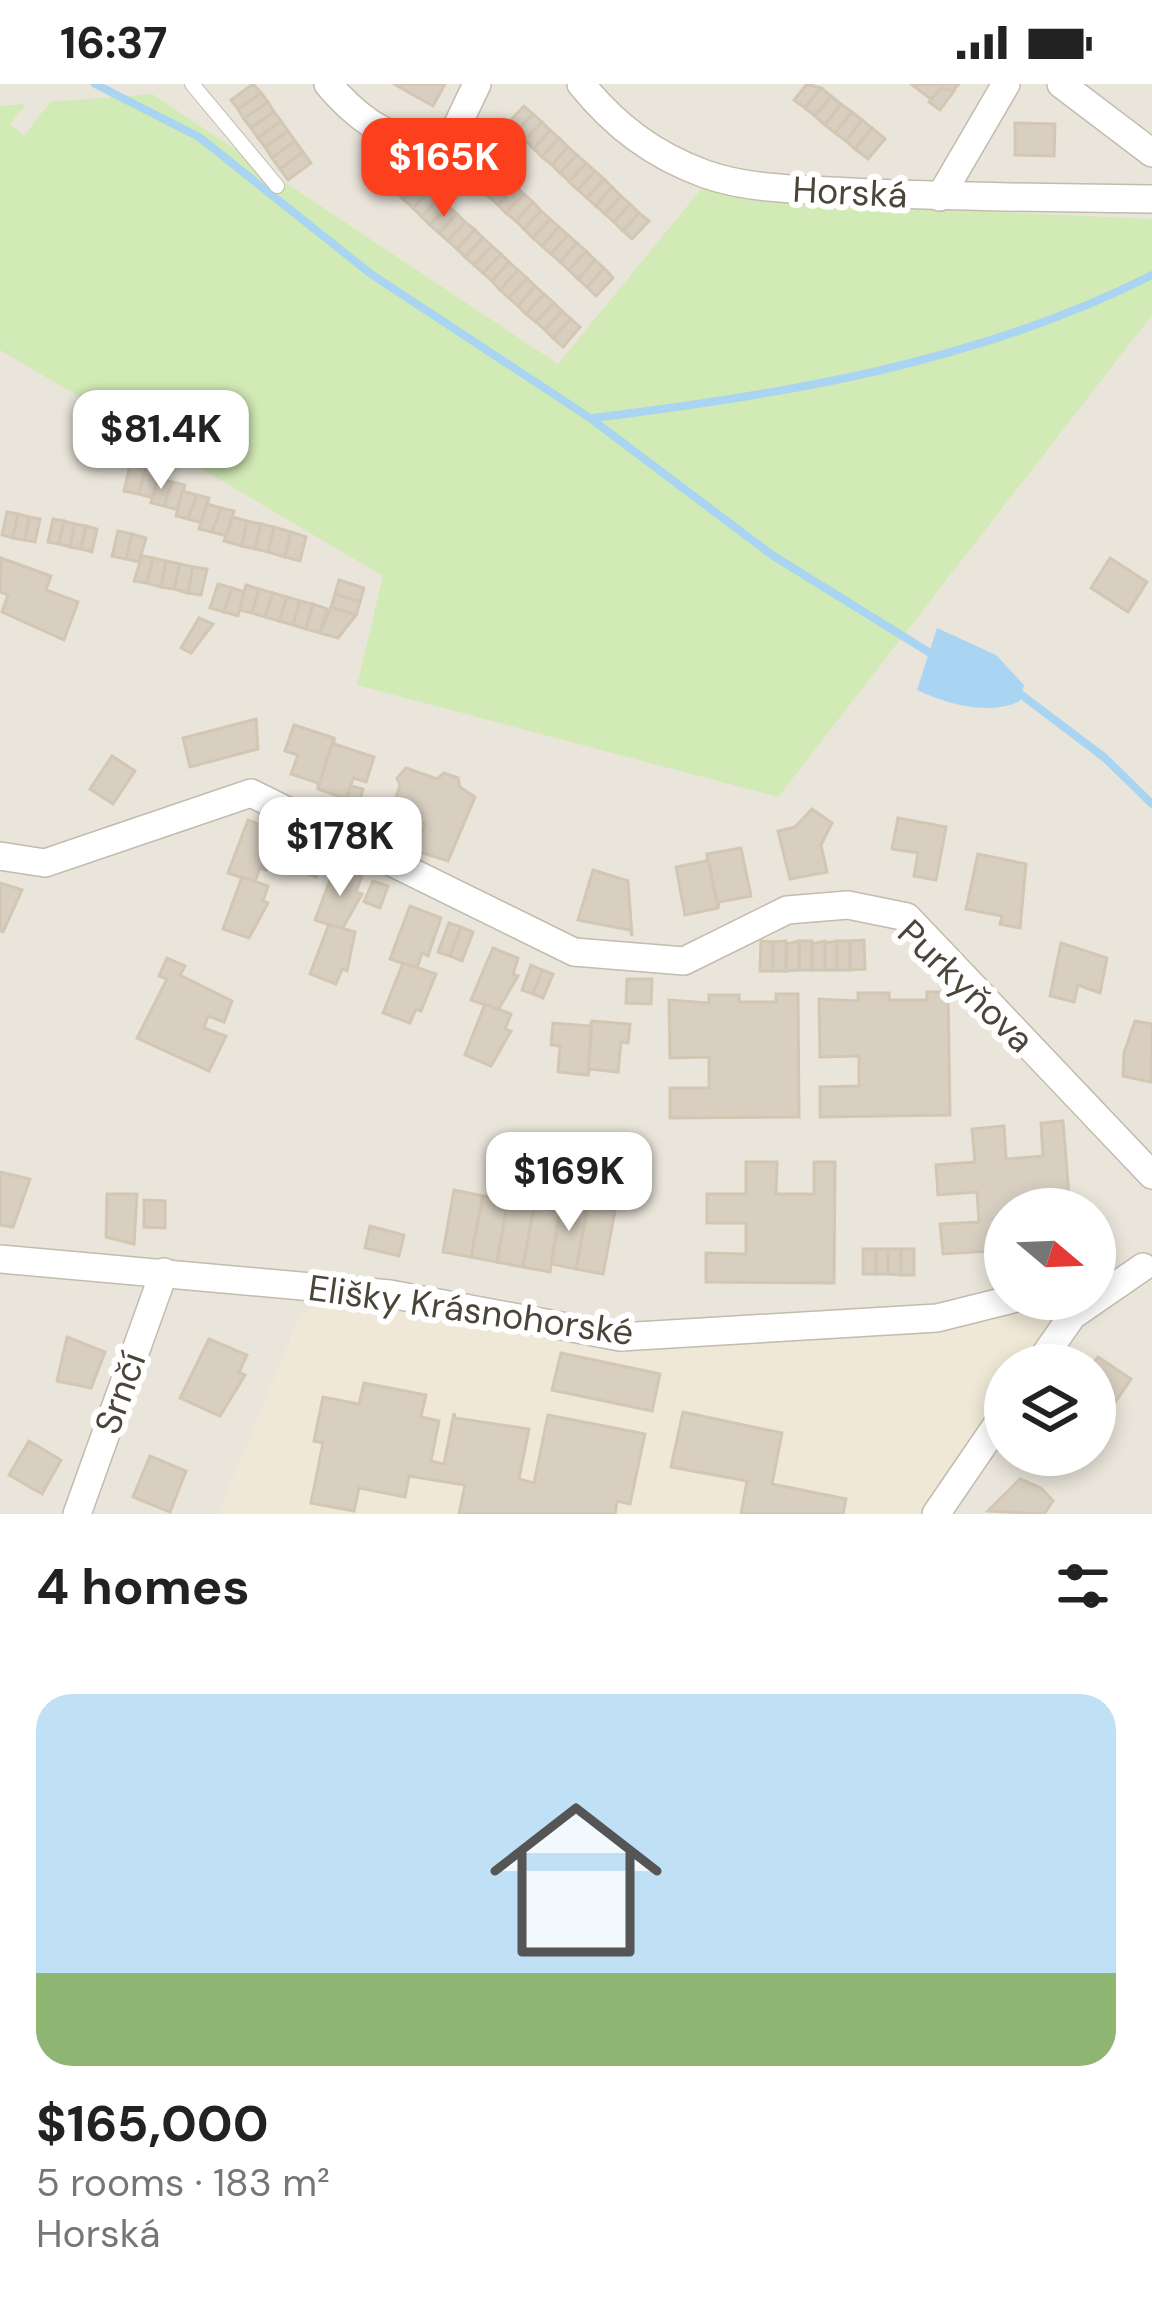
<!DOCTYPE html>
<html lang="en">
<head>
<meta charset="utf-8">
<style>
	:root { --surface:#fff; --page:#f2f2f2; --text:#222; --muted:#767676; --line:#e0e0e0; --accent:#fc3f1d }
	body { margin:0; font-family:"DM Sans",sans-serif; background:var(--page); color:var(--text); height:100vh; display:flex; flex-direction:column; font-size:45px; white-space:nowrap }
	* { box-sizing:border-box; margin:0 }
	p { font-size:39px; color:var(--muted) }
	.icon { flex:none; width:66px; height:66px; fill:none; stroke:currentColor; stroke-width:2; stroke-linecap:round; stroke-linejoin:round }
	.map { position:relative; height:1430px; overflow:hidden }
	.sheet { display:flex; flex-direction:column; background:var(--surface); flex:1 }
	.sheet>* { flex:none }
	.needle { width:78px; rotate:109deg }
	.buttons { position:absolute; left:984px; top:1104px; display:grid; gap:24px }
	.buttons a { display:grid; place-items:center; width:132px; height:132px; border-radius:50%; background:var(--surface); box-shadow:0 6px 18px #0003; font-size:60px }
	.price { position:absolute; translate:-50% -102px; padding:0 27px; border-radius:24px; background:#fff; color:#222; font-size:39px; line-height:78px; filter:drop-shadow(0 3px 6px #0008) }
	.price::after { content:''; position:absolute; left:50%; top:72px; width:36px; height:27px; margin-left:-18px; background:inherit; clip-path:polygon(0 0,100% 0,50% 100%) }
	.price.selected { background:var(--accent); color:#fff }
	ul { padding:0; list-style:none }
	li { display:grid; align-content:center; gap:24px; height:636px; padding:0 36px }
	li+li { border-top:3px solid var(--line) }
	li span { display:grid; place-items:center; height:372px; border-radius:36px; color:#555 }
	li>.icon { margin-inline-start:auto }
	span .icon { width:216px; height:216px; fill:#fffc; stroke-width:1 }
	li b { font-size:51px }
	h2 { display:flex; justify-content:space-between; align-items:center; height:144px; padding:0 36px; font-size:51px }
	.status { display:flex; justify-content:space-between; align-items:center; height:84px; padding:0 60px; background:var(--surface); direction:ltr }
	.status svg { height:33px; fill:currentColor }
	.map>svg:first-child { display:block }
</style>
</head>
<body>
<div class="status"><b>16:37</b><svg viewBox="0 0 49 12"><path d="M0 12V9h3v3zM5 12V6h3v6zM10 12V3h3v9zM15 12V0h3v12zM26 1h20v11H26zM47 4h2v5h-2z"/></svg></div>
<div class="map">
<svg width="1152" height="1430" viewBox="0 0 1152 1430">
	<rect width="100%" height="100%" fill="#f6f3ec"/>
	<path fill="#eae5da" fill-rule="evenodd" d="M0,0H1152V1430H0ZM1005,1125H1095V1215H1005ZM1005,1281H1095V1371H1005Z"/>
	<path fill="#efe8d6" d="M339,1215L509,1248L662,1266L922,1247L1041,1220L1055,1231L1021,1281H1005V1304L919,1430H218L301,1229Z"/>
	<path fill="#d2eab5" d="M152,10L558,280L702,104L863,122L1152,135V231L778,713L357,601L383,492L0,266V22L26,20L10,40L24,52L50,18Z"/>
	<path fill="#a9d4f2" d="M937,544L996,571L1024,601L1020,617C989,632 946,620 917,606Z"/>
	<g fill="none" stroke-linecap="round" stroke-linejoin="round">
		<g stroke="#a9d4f2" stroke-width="8">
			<path d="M95,0L199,53L371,190L590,334L772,471L935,572"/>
			<path d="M593,334C783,311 980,278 1152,191"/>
			<path d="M1015,606L1105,674L1152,720"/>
		</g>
	</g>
	<g fill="#d8cfc1" stroke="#d3c7b4" stroke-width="3">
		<path d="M253,0L261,9L238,25L231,16Z"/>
		<path d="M394,0H445L433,22Z"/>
		<path d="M807,0L821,4L805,24L794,16Z"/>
		<path d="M911,0H959L949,10L941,4L932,16Z"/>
		<path d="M821,4L831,12L815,32L805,24Z"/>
		<path d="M941,4L954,7L940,26L929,18Z"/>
		<path d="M261,9L268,18L244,35L238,25Z"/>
		<path d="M831,12L841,20L825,41L815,32Z"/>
		<path d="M268,18L274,28L251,44L244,35Z"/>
		<path d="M841,20L852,28L835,49L825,41Z"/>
		<path d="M524,22L533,30L516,48L507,40Z"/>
		<path d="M274,28L281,37L258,54L251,44Z"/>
		<path d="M852,28L862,36L846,57L835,49Z"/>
		<path d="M533,30L542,38L525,56L516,48Z"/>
		<path d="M862,36L872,44L855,65L846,57Z"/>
		<path d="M281,37L288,47L265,63L258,54Z"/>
		<path d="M542,38L550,46L534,65L525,56Z"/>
		<path d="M1015,39L1055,40L1054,72L1015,71Z"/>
		<path d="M872,44L885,55L868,75L855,65Z"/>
		<path d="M550,46L559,54L542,73L534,65Z"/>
		<path d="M288,47L295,57L272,74L265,63Z"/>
		<path d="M559,54L568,63L552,81L542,73Z"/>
		<path d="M295,57L303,68L280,85L272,74Z"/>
		<path d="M568,63L577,71L560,89L552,81Z"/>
		<path d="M387,65L396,73L378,92L370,84Z"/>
		<path d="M303,68L311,79L288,96L280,85Z"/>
		<path d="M480,70L488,78L471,97L462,88Z"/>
		<path d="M577,71L586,79L569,97L560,89Z"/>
		<path d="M396,73L405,81L387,100L378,92Z"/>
		<path d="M488,78L497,86L480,105L471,97Z"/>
		<path d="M586,79L595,87L578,106L569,98Z"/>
		<path d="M405,81L413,89L396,108L387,100Z"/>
		<path d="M497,86L506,94L489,113L480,105Z"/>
		<path d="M595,87L604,95L587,114L578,106Z"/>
		<path d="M413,89L422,97L404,116L396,108Z"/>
		<path d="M506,94L515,102L498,121L489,113Z"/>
		<path d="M604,95L612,103L596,122L587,114Z"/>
		<path d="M422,97L431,105L413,124L404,116Z"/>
		<path d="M515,102L524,110L506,129L498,121Z"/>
		<path d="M612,103L621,112L605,130L596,122Z"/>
		<path d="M431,105L439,113L422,133L413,124Z"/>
		<path d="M524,110L533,118L516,137L506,129Z"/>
		<path d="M621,112L630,120L614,138L605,130Z"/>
		<path d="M439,113L448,122L430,141L422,133Z"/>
		<path d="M533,118L541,127L524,145L516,137Z"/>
		<path d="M630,120L639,129L623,147L614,138Z"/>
		<path d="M448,122L457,130L439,149L430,141Z"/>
		<path d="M541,127L550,135L533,154L524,145Z"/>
		<path d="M639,129L649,137L632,155L623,147Z"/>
		<path d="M457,130L465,138L448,157L439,149Z"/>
		<path d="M550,135L559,143L542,162L533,154Z"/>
		<path d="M465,138L475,146L457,165L448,157Z"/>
		<path d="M559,143L568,151L551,170L542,162Z"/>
		<path d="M475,146L483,154L465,173L457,165Z"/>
		<path d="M568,151L577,159L560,178L551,170Z"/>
		<path d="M483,154L492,162L474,181L465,173Z"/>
		<path d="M577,159L586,167L569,186L560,178Z"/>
		<path d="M492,162L501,170L483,189L474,181Z"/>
		<path d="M586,167L595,176L578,195L569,186Z"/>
		<path d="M501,170L509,178L492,197L483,189Z"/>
		<path d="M595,176L604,184L587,203L578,195Z"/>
		<path d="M509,178L518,186L500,206L492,197Z"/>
		<path d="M604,184L613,194L596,212L587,203Z"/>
		<path d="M518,186L527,194L509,214L500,206Z"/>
		<path d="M527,194L535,202L518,222L509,214Z"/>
		<path d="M535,202L544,210L526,230L518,222Z"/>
		<path d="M544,210L554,219L536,238L526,230Z"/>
		<path d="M554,219L562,227L545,246L536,238Z"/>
		<path d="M562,227L571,235L553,254L545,246Z"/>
		<path d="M571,235L580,243L563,263L553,254Z"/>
		<path d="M130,381L145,385L139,410L124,407Z"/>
		<path d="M145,385L160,389L153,414L139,410Z"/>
		<path d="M158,394L172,398L164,422L151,419Z"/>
		<path d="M172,398L185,401L178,426L164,422Z"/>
		<path d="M182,407L197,411L188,435L176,432Z"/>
		<path d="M197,411L209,414L202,439L188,435Z"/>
		<path d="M207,420L221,424L212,448L199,445Z"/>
		<path d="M221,424L234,427L226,452L212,448Z"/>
		<path d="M7,428L18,430L13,454L2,451Z"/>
		<path d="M18,430L29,433L25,456L13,454Z"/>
		<path d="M29,433L40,435L35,458L25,456Z"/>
		<path d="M233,433L247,437L242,462L224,457Z"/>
		<path d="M53,435L64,437L59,460L48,458Z"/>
		<path d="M64,437L75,440L70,463L59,460Z"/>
		<path d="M247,437L261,440L255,465L242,462Z"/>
		<path d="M75,440L86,442L81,465L70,463Z"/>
		<path d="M261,440L274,443L268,468L255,465Z"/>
		<path d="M86,442L97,445L92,468L81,465Z"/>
		<path d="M274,443L291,448L285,473L268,468Z"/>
		<path d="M118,447L132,450L126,475L112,472Z"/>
		<path d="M291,448L306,453L300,477L285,473Z"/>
		<path d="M132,450L146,454L139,478L126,475Z"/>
		<path d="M142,472L153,474L147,499L134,497Z"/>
		<path d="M1,474L51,492L46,506L78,518L64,556L2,528L8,511L0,508Z"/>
		<path d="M153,474L166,477L161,503L147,499Z"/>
		<path d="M1110,474L1147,498L1128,528L1091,504Z"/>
		<path d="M166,477L180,480L174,505L161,503Z"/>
		<path d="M180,480L193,483L188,509L174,505Z"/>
		<path d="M193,483L207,485L201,511L188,509Z"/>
		<path d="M339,496L364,504L360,518L335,510Z"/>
		<path d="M218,500L232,504L224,528L210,524Z"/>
		<path d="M246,501L259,505L252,529L239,526Z"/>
		<path d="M232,504L244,508L238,532L224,528Z"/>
		<path d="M259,505L273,509L265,533L252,529Z"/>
		<path d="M273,509L287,513L279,537L265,533Z"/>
		<path d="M335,510L360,518L356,531L331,523Z"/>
		<path d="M287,513L300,517L293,541L279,537Z"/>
		<path d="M300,517L313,520L306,545L293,541Z"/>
		<path d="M313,520L327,525L320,549L306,545Z"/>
		<path d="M331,523L356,531L338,554L320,549Z"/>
		<path d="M199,534L213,540L191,569L181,564Z"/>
		<path d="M256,635L258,665L190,683L183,654Z"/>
		<path d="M294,641L334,654L318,705V699L291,690L298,671L285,667Z"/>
		<path d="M334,654V660L374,673L366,698L353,694L347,715L318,705Z"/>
		<path d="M112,672L135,687L113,720L90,705Z"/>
		<path d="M406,684L437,695L444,689L458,694L460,703L475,713L448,777L413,766L425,740L391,729L400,701L397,694Z"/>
		<path d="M351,702L363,705L356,729L342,724Z"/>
		<path d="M812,725L832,739L821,761L827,788L790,795L778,747L795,743Z"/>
		<path d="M898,734L946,743L936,796L914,792L918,769L892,765Z"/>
		<path d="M248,736L280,749L266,786L260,784L255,798L228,789Z"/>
		<path d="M286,753L313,763L303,788L278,777Z"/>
		<path d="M313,763L325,768L316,793L303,788Z"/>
		<path d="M741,764L751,812L719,818L718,824L707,770Z"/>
		<path d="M707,770L718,824L685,831L676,783L707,777Z"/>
		<path d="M978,770L1026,780L1020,844L1000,840L1002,832L966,825Z"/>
		<path d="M335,783L362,792L356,808L362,810L342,845L315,836Z"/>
		<path d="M593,786L628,797L632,852L630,846L578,836Z"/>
		<path d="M242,793L268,802L263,817L268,819L249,854L223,845Z"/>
		<path d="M373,797L388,802L380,824L364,818Z"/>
		<path d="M0,799L22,806L3,848L0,847Z"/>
		<path d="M410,822L441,834L428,872L422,869L417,884L390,875Z"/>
		<path d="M449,839L461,843L450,872L438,868Z"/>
		<path d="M329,840L355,848L347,887L342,885L336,900L310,890Z"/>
		<path d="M461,843L473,848L462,877L450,872Z"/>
		<path d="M864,856L865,885L850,886V857Z"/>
		<path d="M761,857L773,858V887H760Z"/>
		<path d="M786,857V887H773V858Z"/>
		<path d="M799,857V886L786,887L787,860Z"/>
		<path d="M800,857H812V886H799Z"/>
		<path d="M825,857V886H812V860Z"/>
		<rect x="837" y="857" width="13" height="29"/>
		<path d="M837,857V886H825V859Z"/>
		<path d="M1061,859L1107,874L1100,909L1078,901L1074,918L1050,912Z"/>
		<path d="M493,864L518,874L513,890L518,892L498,926L471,916Z"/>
		<path d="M167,874L185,882L180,891L232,917L224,938L208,932L204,944L226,952L209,987L137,954L167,895L159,892Z"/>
		<path d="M403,879L436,890L421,927L416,925L410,939L383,929Z"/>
		<path d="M531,881L542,886L533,910L522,906Z"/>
		<path d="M542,886L553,890L543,914L533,910Z"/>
		<path d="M627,895H652L651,920L626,919Z"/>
		<path d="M927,908H948L950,1031L820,1033V1003L859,1002V972L820,973L819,915L858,917V909H889V916H927Z"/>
		<path d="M776,910H798L799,1033L670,1034V1004H709V973L670,974L669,916L709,919V911H739V918H776Z"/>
		<path d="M485,920L511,930L505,945L511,947L491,982L465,971Z"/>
		<path d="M592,937L588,991L558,988L560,962L551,961L553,939L590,942Z"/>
		<path d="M592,937L630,940L628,959L621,958L618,988L590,985L588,991Z"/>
		<path d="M1135,937L1152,940L1151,998L1123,992L1124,969Z"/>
		<path d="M1063,1037L1070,1125H1005V1166L943,1170L940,1140L979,1138L977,1108L938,1111L936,1081L975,1078L972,1045L1004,1042L1006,1075L1043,1072L1041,1039Z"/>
		<path d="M746,1078H777L776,1110H814V1078H835L834,1199L706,1198V1169L746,1170V1139H707V1110H746Z"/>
		<path d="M0,1088L30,1095L13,1143L0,1141Z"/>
		<path d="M454,1106L483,1112L471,1173L443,1168Z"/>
		<path d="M107,1110H137L134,1160L106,1153Z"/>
		<path d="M483,1112L508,1117L497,1178L471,1173Z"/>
		<path d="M144,1116L165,1117V1144L144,1143Z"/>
		<path d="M508,1117L534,1123L523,1183L497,1178Z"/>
		<path d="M561,1117L588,1122L576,1185L552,1180Z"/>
		<path d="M588,1122L615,1127L603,1190L576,1185Z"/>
		<path d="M534,1123L559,1128L550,1188L523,1183Z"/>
		<path d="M370,1142L404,1151L399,1172L365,1164Z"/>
		<rect x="863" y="1165" width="13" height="25"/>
		<rect x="876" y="1165" width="12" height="25"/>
		<path d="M888,1165H901V1191L888,1190Z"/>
		<rect x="901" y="1165" width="13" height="26"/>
		<path d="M67,1253L105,1268L91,1304L57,1297Z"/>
		<path d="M209,1255L247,1271L239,1288L245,1291L220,1332L180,1314Z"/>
		<path d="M561,1269L660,1290L652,1327L552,1306Z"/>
		<path d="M1098,1273L1131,1295L1103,1336L1095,1330L1092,1281Z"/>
		<path d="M364,1299L426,1311L421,1333L439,1337L431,1377L444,1380L454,1329L455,1334L529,1345L519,1395L534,1399L548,1331L645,1350L630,1420L617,1417L615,1430H459L465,1401L409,1392L405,1413L359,1404L354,1427L311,1419L323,1359L314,1357L323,1313L359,1320Z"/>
		<path d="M683,1328L782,1349L772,1400L846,1415L843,1430H741L747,1397L671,1383Z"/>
		<path d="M29,1357L61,1376L42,1410L9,1391Z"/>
		<path d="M150,1372L186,1387L170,1428L133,1413Z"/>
		<path d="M1020,1395L1041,1404L1053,1417L1044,1430L988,1427Z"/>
	</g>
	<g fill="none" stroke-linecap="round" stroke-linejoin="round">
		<defs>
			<path id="service" d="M192,0L277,102"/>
			<g id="minor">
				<path d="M328,0C361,39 398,64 449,59L477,0"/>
				<path d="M581,0C615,42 653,71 705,90C750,106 802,105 850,108C951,113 1051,114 1152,115"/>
				<path d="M1061,0L1152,69"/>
				<path d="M940,113L1006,0"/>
				<path d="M0,772L45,779L251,709L574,868L684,877L787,826L848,821L907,833L1152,1091"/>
				<path d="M0,1175L390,1210L620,1253L937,1234L1013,1215"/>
				<path d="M1038,1281L1072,1232L1143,1183"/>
				<path d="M77,1430L164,1188"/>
				<path d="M936,1430L1005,1329"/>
			</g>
		</defs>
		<use href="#service" stroke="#c2bbae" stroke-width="16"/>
		<use href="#minor" stroke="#c2bbae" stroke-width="30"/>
		<use href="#service" stroke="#fff" stroke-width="14"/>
		<use href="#minor" stroke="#fff" stroke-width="27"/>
	</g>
	<g text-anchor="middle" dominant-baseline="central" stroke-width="12" stroke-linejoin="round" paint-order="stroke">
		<g font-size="36" fill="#4b4439" stroke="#fff">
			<text transform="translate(850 108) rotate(3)">Horská</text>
			<text transform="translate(966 902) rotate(44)">Purkyňova</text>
			<text transform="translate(471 1226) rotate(8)">Elišky Krásnohorské</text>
			<text transform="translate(120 1309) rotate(-70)">Srnčí</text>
		</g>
	</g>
</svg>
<div class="buttons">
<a><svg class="needle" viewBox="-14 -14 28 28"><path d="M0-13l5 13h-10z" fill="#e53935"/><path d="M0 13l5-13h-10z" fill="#767676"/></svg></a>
<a><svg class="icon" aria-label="layers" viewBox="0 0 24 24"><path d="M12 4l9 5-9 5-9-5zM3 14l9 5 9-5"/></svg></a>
</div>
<b class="price selected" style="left:444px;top:136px">$165K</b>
<b class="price" style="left:161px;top:408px">$81.4K</b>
<b class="price" style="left:340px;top:815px">$178K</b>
<b class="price" style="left:569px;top:1150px">$169K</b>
</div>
<section class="sheet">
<h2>4 homes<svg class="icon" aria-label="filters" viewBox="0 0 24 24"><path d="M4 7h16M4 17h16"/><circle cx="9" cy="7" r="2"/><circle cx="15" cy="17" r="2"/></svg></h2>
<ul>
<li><span style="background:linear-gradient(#bfe0f5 75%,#8fb573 0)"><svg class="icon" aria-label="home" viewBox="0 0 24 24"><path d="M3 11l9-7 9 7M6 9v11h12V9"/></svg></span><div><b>$165,000</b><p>5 rooms · 183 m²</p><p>Horská</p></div></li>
</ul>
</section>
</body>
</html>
